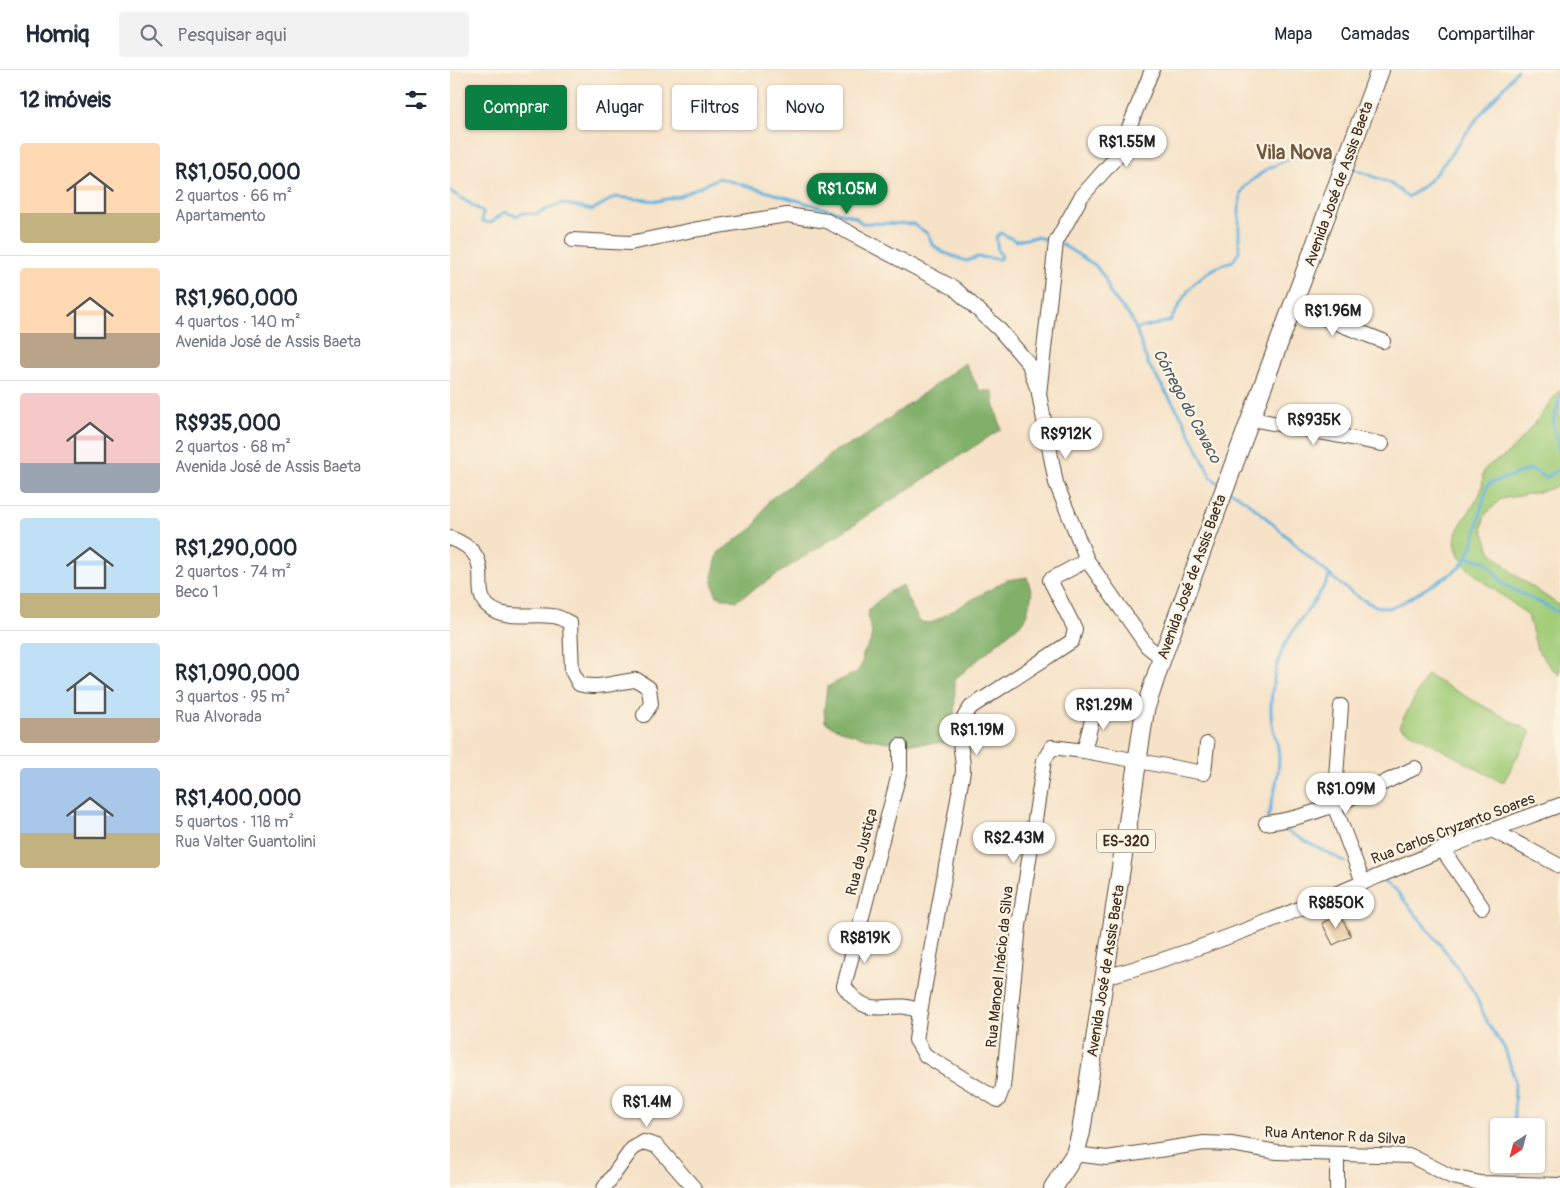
<!DOCTYPE html>
<html lang="pt">
<head>
<meta charset="utf-8">
<style>
	:root { --surface:#fff; --page:#f2f2f3; --text:#1f2937; --muted:#747a83; --line:#e0e1e3; --accent:#0b8043 }
	body { margin:0; font-family:Pangolin,sans-serif; background:var(--page); color:var(--text); height:100vh; display:flex; flex-direction:column; font-size:19px; white-space:nowrap }
	* { box-sizing:border-box; margin:0 }
	p { font-size:16px; color:var(--muted) }
	.icon { flex:none; width:28px; height:28px; fill:none; stroke:currentColor; stroke-width:2; stroke-linecap:round; stroke-linejoin:round }
	.map { position:relative; flex:1; overflow:hidden }
	.drawer { display:flex; flex-direction:column; background:var(--surface); width:450px }
	.drawer>* { flex:none }
	.banner { position:absolute; left:15px; top:15px; width:475px; height:45px; display:flex; gap:10px }
	.needle { width:32px; rotate:216deg }
	.fabs { position:absolute; left:1040px; top:1048px; display:grid; gap:10px }
	.fabs a { display:grid; place-items:center; width:55px; height:55px; border-radius:5px; background:var(--surface); box-shadow:0 1px 4px #0004; font-size:25px }
	.price { position:absolute; translate:-50% -42px; padding:0 11px; border-radius:18px; background:#fff; color:#222; font-size:16px; line-height:32px; filter:drop-shadow(0 1px 2px #0008) }
	.price::after { content:''; position:absolute; left:50%; top:30px; width:15px; height:11px; margin-left:-8px; background:inherit; clip-path:polygon(0 0,100% 0,50% 100%) }
	.price.active { background:var(--accent); color:#fff }
	ul { padding:0; list-style:none }
	li { display:flex; align-items:center; gap:15px; height:125px; padding:0 20px }
	li+li { border-top:1px solid var(--line) }
	li span { display:grid; place-items:center; flex:none; width:140px; height:100px; border-radius:5px; color:#555 }
	li>.icon { margin-inline-start:auto }
	span .icon { width:60px; height:60px; fill:#fffc; stroke-width:1 }
	li b { font-size:21px }
	h2 { display:flex; justify-content:space-between; align-items:center; height:60px; padding:0 20px; font-size:21px }
	.tag { padding:0 18px; border-radius:5px; background:var(--surface); box-shadow:0 1px 4px #0004; font-size:18px; line-height:45px }
	.tag.active { background:var(--accent); color:#fff }
	header { display:flex; align-items:center; gap:30px; box-sizing:border-box; height:70px; padding:0 25px; background:var(--surface); border-bottom:1px solid var(--line) }
	header strong { font-size:24px }
	nav { display:flex; gap:28px; margin-inline-start:auto; font-size:18px }
	.search { width:350px; height:45px; background:var(--page); display:flex; align-items:center; gap:12px; box-sizing:border-box; padding:0 18px; border-radius:5px; color:var(--muted); font-size:19px }
	main { display:flex; flex:1; min-height:0 }
	.map>svg:first-child { display:block }
</style>
</head>
<body>
<header>
<strong>Homiq</strong>
<div class="search"><svg class="icon" aria-label="search" viewBox="0 0 24 24"><circle cx="10" cy="10" r="6"/><path d="M15 15l6 6"/></svg>Pesquisar aqui</div>
<nav><a>Mapa</a><a>Camadas</a><a>Compartilhar</a></nav>
</header>
<main>
<section class="drawer">
<h2>12 imóveis<svg class="icon" aria-label="filters" viewBox="0 0 24 24"><path d="M4 7h16M4 17h16"/><circle cx="9" cy="7" r="2"/><circle cx="15" cy="17" r="2"/></svg></h2>
<ul>
<li><span style="background:linear-gradient(#ffd9b3 70%,#c2b280 0)"><svg class="icon" aria-label="home" viewBox="0 0 24 24"><path d="M3 11l9-7 9 7M6 9v11h12V9"/></svg></span><div><b>R$1,050,000</b><p>2 quartos · 66 m²</p><p>Apartamento</p></div></li>
<li><span style="background:linear-gradient(#ffd9b3 65%,#b9a48a 0)"><svg class="icon" aria-label="home" viewBox="0 0 24 24"><path d="M3 11l9-7 9 7M6 9v11h12V9"/></svg></span><div><b>R$1,960,000</b><p>4 quartos · 140 m²</p><p>Avenida José de Assis Baeta</p></div></li>
<li><span style="background:linear-gradient(#f6c9c9 70%,#9aa5b1 0)"><svg class="icon" aria-label="home" viewBox="0 0 24 24"><path d="M3 11l9-7 9 7M6 9v11h12V9"/></svg></span><div><b>R$935,000</b><p>2 quartos · 68 m²</p><p>Avenida José de Assis Baeta</p></div></li>
<li><span style="background:linear-gradient(#bfe0f5 75%,#c2b280 0)"><svg class="icon" aria-label="home" viewBox="0 0 24 24"><path d="M3 11l9-7 9 7M6 9v11h12V9"/></svg></span><div><b>R$1,290,000</b><p>2 quartos · 74 m²</p><p>Beco 1</p></div></li>
<li><span style="background:linear-gradient(#bfe0f5 75%,#b9a48a 0)"><svg class="icon" aria-label="home" viewBox="0 0 24 24"><path d="M3 11l9-7 9 7M6 9v11h12V9"/></svg></span><div><b>R$1,090,000</b><p>3 quartos · 95 m²</p><p>Rua Alvorada</p></div></li>
<li><span style="background:linear-gradient(#a9c7e8 65%,#c2b280 0)"><svg class="icon" aria-label="home" viewBox="0 0 24 24"><path d="M3 11l9-7 9 7M6 9v11h12V9"/></svg></span><div><b>R$1,400,000</b><p>5 quartos · 118 m²</p><p>Rua Valter Guantolini</p></div></li>
</ul>
</section>
<div class="map">
<svg width="1110" height="1118" viewBox="0 0 1110 1118">
	<rect width="100%" height="100%" fill="#fcf5e5"/>
	<filter id="ink" filterUnits="userSpaceOnUse"><feTurbulence type="fractalNoise" baseFrequency=".02" numOctaves="2"/><feDisplacementMap in="SourceGraphic" scale="10" xChannelSelector="R" yChannelSelector="G"/><feConvolveMatrix kernelMatrix="1 2 1 2 8 2 1 2 1" color-interpolation-filters="sRGB"/></filter>
	<filter id="wash" filterUnits="userSpaceOnUse"><feTurbulence type="fractalNoise" baseFrequency=".0096" numOctaves="4" result="noise"/><feDisplacementMap in="SourceGraphic" scale="20" xChannelSelector="R" yChannelSelector="G"/><feGaussianBlur stdDeviation="1.12" result="paint"/><feColorMatrix in="noise" values="0 0 0 0 0 0 0 0 0 0 0 0 0 0 0 0 0 1.4 0 .05"/><feComposite in="paint" operator="in"/></filter>
	<g filter="url(#wash)">
		<rect width="100%" height="100%" fill="#f6e2c7"/>
		<g fill="#a2cd79" stroke="#6e7c4c">
			<path d="M1110,319V415L1094,421L1051,429L1035,445L1032,457L1040,481L1065,505L1110,536V605L1101,598L1087,579L1078,545L1020,501C987,463 1018,453 1031,421C1034,413 1030,401 1038,396C1043,391 1051,390 1057,384C1077,365 1094,341 1110,319Z"/>
			<path d="M977,605L1081,662L1053,713L949,656Z"/>
		</g>
		<g fill="#81b069" stroke="#5e6d44">
			<path d="M515,293L530,321H543L544,333L551,359L286,531L266,526L262,507L268,483L304,457L319,430L369,395L384,381L408,371Z"/>
			<path d="M577,507L582,524L575,550L505,609L504,672C462,675 413,675 375,652L374,640L377,617L407,602L412,594L413,584L420,573L422,562L418,548L419,539L437,523L453,515L457,528L470,552L481,553L557,510Z"/>
		</g>
		<g fill="none" stroke-linecap="round" stroke-linejoin="round">
			<g stroke="#65b3df" stroke-width="3">
				<path d="M904,99L940,113L958,127C990,108 1007,72 1031,44C1043,29 1056,17 1067,0"/>
				<path d="M0,121L33,142L32,151L40,153L55,142L66,146L74,143L86,144L112,133L142,140L165,127L208,131L230,126L269,108L405,147L412,153L463,154L478,164L482,174L492,182L516,191L528,187L550,189L552,186L548,181L546,167L551,163L566,171L586,167L603,171"/>
				<path d="M611,174L645,195L655,208L660,223L681,248L686,259L698,294L733,349L761,407L770,415"/>
				<path d="M686,259L720,251C726,242 730,233 736,224C745,209 767,195 783,191L789,182V136L791,123L795,116L817,99L862,79L887,90"/>
				<path d="M1110,327L1103,353L1110,385"/>
				<path d="M780,421C819,440 900,540 938,538C949,537 965,524 975,519C987,512 1009,502 1015,490C1029,467 1029,438 1038,414L1081,399L1096,408L1110,398"/>
				<path d="M1017,487L1037,492L1053,514L1110,543"/>
				<path d="M818,747C823,727 829,707 829,687C829,675 824,665 822,654C819,635 823,607 829,589C839,558 866,535 880,505"/>
				<path d="M829,757L895,792"/>
				<path d="M932,811L945,819L997,883L1024,922L1037,952L1055,979L1065,1010L1064,1056"/>
				<path d="M1068,1094L1070,1105"/>
			</g>
		</g>
		<g id="blocks">
			<path fill="#d9b17d" d="M890,844L901,866L883,875L872,853Z"/>
		</g>
	</g>
	<g filter="url(#ink)">
		<use href="#blocks" fill-opacity="0" stroke="#574637" stroke-width="1"/>
		<g fill="none" stroke-linecap="round" stroke-linejoin="round">
			<defs>
				<g id="minor">
					<path d="M702,0L668,85L631,127L606,172L589,324L606,413L637,490L697,576L712,588"/>
					<path d="M123,170L180,173L243,160L337,145L377,151L504,218L548,258L579,294L587,318"/>
					<path d="M843,236L933,271"/>
					<path d="M802,349L932,374"/>
					<path d="M0,468C50,486 18,519 38,536C54,551 82,543 102,546C108,546 114,550 120,553L122,601L129,614C148,620 167,611 187,610L199,618L201,634L194,645"/>
					<path d="M891,636L884,735L913,812"/>
					<path d="M450,676V700L394,916C421,956 441,925 470,942L466,970L475,985L548,1030L553,1017L569,856L594,690L602,677L634,681L754,703L757,674"/>
					<path d="M634,681L646,634"/>
					<path d="M816,753C869,747 917,720 965,698"/>
					<path d="M1042,760L1110,796"/>
					<path d="M992,779L1032,837"/>
					<path d="M655,907C769,876 879,826 989,781C1029,764 1070,750 1110,735"/>
					<path d="M470,942L513,701C513,673 501,662 521,637L622,571L625,559L600,510L637,490"/>
					<path d="M625,1084L657,1088L754,1073L781,1074L827,1082L961,1086L1002,1107L1030,1113L1110,1115"/>
					<path d="M887,1085V1118"/>
					<path d="M154,1118L182,1079L194,1072L207,1076L244,1118"/>
				</g>
				<path id="major" d="M603,1118L625,1084L631,1062L695,640L712,588L930,0"/>
			</defs>
			<use href="#minor" stroke="#574637" stroke-width="16"/>
			<use href="#major" stroke="#574637" stroke-width="20"/>
			<use href="#minor" stroke="#fff" stroke-width="14"/>
			<use href="#major" stroke="#fff" stroke-width="18"/>
		</g>
	</g>
	<g text-anchor="middle" dominant-baseline="central" stroke-width="4.5" stroke-linejoin="round" paint-order="stroke">
		<rect fill="#fcf5e5" stroke="#75675a" stroke-width="1" x="647" y="759.5" width="58" height="23" rx="4"/>
		<g font-size="14" font-weight="bold" fill="#3b2a1e">
			<text x="676" y="771">ES-320</text>
		</g>
		<g font-size="15" fill="#3b2a1e" stroke="#fcf5e5">
			<text transform="translate(889 114) rotate(-70)">Avenida José de Assis Baeta</text>
			<text transform="translate(742 507) rotate(-70)">Avenida José de Assis Baeta</text>
			<text transform="translate(1003 759) rotate(-21)">Rua Carlos Cryzanto Soares</text>
			<text transform="translate(412 782) rotate(-76)">Rua da Justiça</text>
			<text transform="translate(550 897) rotate(-84)">Rua Manoel Inácio da Silva</text>
			<text transform="translate(656 901) rotate(-81)">Avenida José de Assis Baeta</text>
			<text transform="translate(885 1066) rotate(3)">Rua Antenor R da Silva</text>
		</g>
		<g font-size="16" font-style="italic" fill="#4a5a62" stroke="#fcf5e5">
			<text transform="translate(737 336) rotate(62)">Córrego do Cavaco</text>
		</g>
		<g font-size="20" font-weight="bold" fill="#72593f" stroke="#fcf5e5">
			<text x="844" y="82">Vila Nova</text>
		</g>
	</g>
</svg>
<div class="fabs">
<a><svg class="needle" viewBox="-14 -14 28 28"><path d="M0-13l5 13h-10z" fill="#e53935"/><path d="M0 13l5-13h-10z" fill="#747a83"/></svg></a>
</div>
<b class="price" style="left:677px;top:98px">R$1.55M</b>
<b class="price active" style="left:397px;top:145px">R$1.05M</b>
<b class="price" style="left:883px;top:267px">R$1.96M</b>
<b class="price" style="left:864px;top:376px">R$935K</b>
<b class="price" style="left:616px;top:390px">R$912K</b>
<b class="price" style="left:654px;top:661px">R$1.29M</b>
<b class="price" style="left:527px;top:686px">R$1.19M</b>
<b class="price" style="left:896px;top:745px">R$1.09M</b>
<b class="price" style="left:564px;top:794px">R$2.43M</b>
<b class="price" style="left:886px;top:859px">R$850K</b>
<b class="price" style="left:415px;top:894px">R$819K</b>
<b class="price" style="left:197px;top:1058px">R$1.4M</b>
<div class="banner">
<a class="tag active">Comprar</a>
<a class="tag">Alugar</a>
<a class="tag">Filtros</a>
<a class="tag">Novo</a>
</div>
</div>
</main>
</body>
</html>
